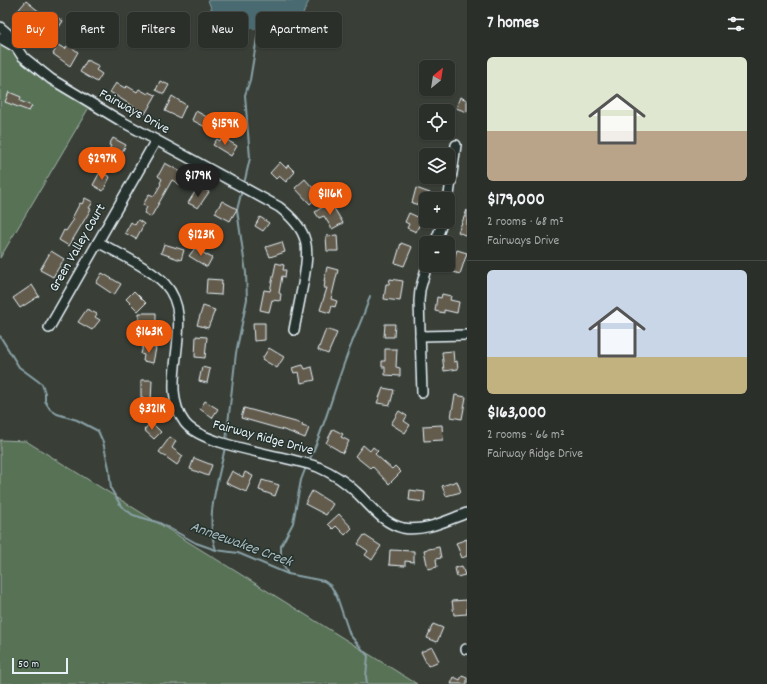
<!DOCTYPE html>
<html lang="en">
<head>
<meta charset="utf-8">
<style>
	:root { --surface:#2b2f29; --page:#333731; --text:#f1f3f6; --muted:#a6a9a8; --line:#474a46; --accent:#ea580c }
	body { margin:0; font-family:Dekko,sans-serif; background:var(--page); color:var(--text); height:100vh; display:flex; flex-direction:column; font-size:15px; white-space:nowrap }
	* { box-sizing:border-box; margin:0 }
	p { font-size:13px; color:var(--muted) }
	.icon { flex:none; width:22px; height:22px; fill:none; stroke:currentColor; stroke-width:2; stroke-linecap:round; stroke-linejoin:round }
	.map { position:relative; flex:1; overflow:hidden }
	.sheet { display:flex; flex-direction:column; background:var(--surface); width:300px }
	.sheet>* { flex:none }
	.guide { position:absolute; left:12px; top:12px; width:380px; height:36px; display:flex; gap:8px }
	.needle { width:26px; rotate:30deg }
	.tools { position:absolute; left:419px; top:60px; display:grid; gap:8px }
	.tools a { display:grid; place-items:center; width:36px; height:36px; border-radius:6px; background:var(--surface); box-shadow:0 1px 3px #0004,0 0 0 1px var(--line); font-size:20px }
	.scale { position:absolute; left:12px; bottom:10px; width:56px; box-sizing:border-box; padding-left:4px; border:2px solid #e8f1f8; border-top:0; font-size:11px; line-height:14px; white-space:nowrap; color:#e8f1f8; -webkit-text-stroke:3px #26332d; paint-order:stroke }
	.price { position:absolute; translate:-50% -34px; padding:0 9px; border-radius:14px; background:var(--accent); color:#fff; font-size:13px; line-height:26px; filter:drop-shadow(0 1px 2px #0008) }
	.price::after { content:''; position:absolute; left:50%; top:24px; width:12px; height:9px; margin-left:-6px; background:inherit; clip-path:polygon(0 0,100% 0,50% 100%) }
	.price.active { background:#222; color:#fff }
	ul { padding:0; list-style:none }
	li { display:grid; align-content:center; gap:8px; height:212px; padding:0 20px }
	li+li { border-top:1px solid var(--line) }
	li span { display:grid; place-items:center; height:124px; border-radius:6px; color:#555 }
	li>.icon { margin-inline-start:auto }
	span .icon { width:72px; height:72px; fill:#fffc; stroke-width:1 }
	li b { font-size:17px }
	h2 { display:flex; justify-content:space-between; align-items:center; height:48px; padding:0 20px; font-size:17px }
	.chip { padding:0 14px; border-radius:6px; background:var(--surface); box-shadow:0 1px 3px #0004,0 0 0 1px var(--line); font-size:14px; line-height:36px }
	.chip.active { background:var(--accent); color:#fff }
	main { display:flex; flex:1; min-height:0 }
	.map>svg:first-child { display:block }
</style>
</head>
<body>
<main>
<div class="map">
<svg width="467" height="684" viewBox="0 0 467 684">
	<rect width="100%" height="100%" fill="#393f37"/>
	<filter id="ink" filterUnits="userSpaceOnUse"><feTurbulence type="fractalNoise" baseFrequency=".025" numOctaves="2"/><feDisplacementMap in="SourceGraphic" scale="8" xChannelSelector="R" yChannelSelector="G"/><feConvolveMatrix kernelMatrix="1 2 1 2 8 2 1 2 1" color-interpolation-filters="sRGB"/></filter>
	<g filter="url(#ink)">
		<g fill="#597257" stroke="#a0b2a8">
			<path d="M0,38L91,104L0,258Z"/>
			<path d="M0,440L26,441L417,684H0Z"/>
		</g>
		<path fill="#4a6b71" stroke="#89a1a7" d="M208,0H310C301,12 301,35 284,36L220,21L214,16Z"/>
		<g fill="none" stroke-linecap="round" stroke-linejoin="round">
			<g stroke="#89a1a7" stroke-width="2">
				<path d="M244,184L250,158L245,95L250,80L258,32"/>
				<path d="M0,336L19,367L42,384L45,393V401L50,409L57,414L77,420L98,431L103,442L109,468L111,489L121,506L133,515L160,523L196,543L216,550L238,553L288,574L324,581L331,586L337,597L350,635L368,656L366,676L367,684"/>
				<path d="M226,441L236,353L247,299L246,273L237,210L242,190"/>
				<path d="M309,461C325,426 334,389 348,353C355,334 364,316 370,296"/>
				<path d="M216,550C204,517 219,480 225,447"/>
				<path d="M288,574L281,561V546L293,523L301,480L306,467"/>
			</g>
		</g>
		<g fill="#645c4e" stroke="#e8f1f8">
			<path d="M26,1L41,13L37,18L50,29L43,38L31,30L33,27L15,14Z"/>
			<path d="M58,18L63,21L53,36L49,34Z"/>
			<path d="M58,45L65,49L68,45L78,52L70,66L53,54Z"/>
			<path d="M87,60L99,66L96,70L102,74L97,82L80,72Z"/>
			<path d="M160,81L169,85L164,94L156,90Z"/>
			<path d="M116,83L125,88L127,86L137,92L139,89L148,94L149,92L156,95L145,114L110,92Z"/>
			<path d="M9,92L21,97L20,101L32,106L29,111L5,102Z"/>
			<path d="M172,96L186,105L180,118L165,111Z"/>
			<path d="M460,97L467,100V112L456,108Z"/>
			<path d="M196,111L214,121L209,129L192,120Z"/>
			<path d="M222,137L237,146L231,156L213,145L217,139L220,141Z"/>
			<path d="M113,138L126,145L119,157L122,158L117,166L104,159L111,146L109,145Z"/>
			<path d="M280,162L286,168L288,165L295,172L286,182L279,176L276,179L270,173Z"/>
			<path d="M165,163L188,176L182,186L172,180L151,217L144,213L147,207L143,205L149,194L154,196L161,184L160,183L162,179L158,176Z"/>
			<path d="M100,172L110,177L103,191L93,185Z"/>
			<path d="M305,179L313,188L315,186L322,193L310,204L295,188Z"/>
			<path d="M202,188L209,192L198,208L188,203L195,192L198,194Z"/>
			<path d="M416,188L430,193L428,199H426V207L412,203Z"/>
			<path d="M85,198L93,202L89,208L91,209L69,246L59,240L64,230L66,231L74,219L72,218L80,203L82,204Z"/>
			<path d="M222,201L237,209L230,221L215,213Z"/>
			<path d="M332,205L343,223L332,229L324,216L319,218L315,212L324,206L326,209Z"/>
			<path d="M467,210V236L458,232Z"/>
			<path d="M409,213L422,219L416,232L407,228L409,224L405,222Z"/>
			<path d="M260,217L269,223L263,231L255,226Z"/>
			<path d="M138,220L144,224L136,239L125,233L131,222L135,225Z"/>
			<path d="M337,235L338,251H327L326,236Z"/>
			<path d="M282,242L285,252L270,257L266,247Z"/>
			<path d="M401,243L412,247L404,266L395,263Z"/>
			<path d="M164,244L184,250L181,260L161,253Z"/>
			<path d="M195,248L212,258L207,267L189,256Z"/>
			<path d="M457,250L467,253L460,274L447,270L450,261L453,262Z"/>
			<path d="M51,251L64,259L53,277L40,270Z"/>
			<path d="M276,263L284,265L283,270H286L285,277L282,276L279,293L281,294L280,301L272,300L269,312L260,310L264,290L270,291Z"/>
			<path d="M327,267L338,270L331,299L337,301L335,307L332,306L330,313L320,310L327,288H324L325,281H324Z"/>
			<path d="M102,273L121,284L114,295L96,283Z"/>
			<path d="M207,279L222,280L221,295L206,294Z"/>
			<path d="M390,279L403,281L400,301L384,299L386,284H389Z"/>
			<path d="M32,285L39,296L20,308L13,298Z"/>
			<path d="M134,291L146,303L138,311L126,299Z"/>
			<path d="M442,294L451,296L450,300L459,302L457,313L444,310V313L435,311L437,297L441,298Z"/>
			<path d="M203,306L215,310L208,328L197,325Z"/>
			<path d="M87,309L97,314L95,317L100,320L92,330L78,322Z"/>
			<path d="M139,313H156V323H152V330H143V339H133V329H139Z"/>
			<path d="M253,323H265V340L254,341Z"/>
			<path d="M385,324H395L394,337H384Z"/>
			<path d="M326,329L337,333L328,354L318,350Z"/>
			<path d="M196,336L207,337L205,358L195,357Z"/>
			<path d="M143,346L156,348L153,363L143,361L144,355L141,354Z"/>
			<path d="M269,348L284,357L277,368L262,359Z"/>
			<path d="M385,349H397L396,367L400,368V376L385,375V367H382V361H385Z"/>
			<path d="M453,351L454,362L457,361L458,369L444,371L442,352Z"/>
			<path d="M303,365L305,369L312,367L315,380L301,383L299,372L294,373L292,368Z"/>
			<path d="M202,367L210,369L207,383L199,381Z"/>
			<path d="M141,380H152L151,402H143V397H141Z"/>
			<path d="M383,388L394,390L390,405L377,403Z"/>
			<path d="M455,395L466,397L462,419L451,417Z"/>
			<path d="M205,401L218,409L212,418L200,409Z"/>
			<path d="M244,408L303,424L302,426L309,428L305,438L287,431L241,418Z"/>
			<path d="M399,411L407,416L404,421L410,425L405,433L391,424Z"/>
			<path d="M151,422L161,432L154,439L144,430Z"/>
			<path d="M442,425L443,440L424,441L423,426Z"/>
			<path d="M333,429L343,434L341,437L349,441L343,453L326,443Z"/>
			<path d="M170,437L176,441L172,448L183,456L177,465L159,452Z"/>
			<path d="M363,445L370,451L373,447L378,451L375,454L392,469L395,466L401,472L389,484L372,466L370,468L355,456Z"/>
			<path d="M194,458L212,465L208,476L190,469Z"/>
			<path d="M232,471L243,477L245,472L253,476L246,492L226,483Z"/>
			<path d="M262,480L279,485L275,496L259,490Z"/>
			<path d="M457,481L461,492L446,496L442,486Z"/>
			<path d="M410,490L425,492L424,502L409,500Z"/>
			<path d="M312,491L333,504L326,515L305,504Z"/>
			<path d="M339,514L352,528L345,535L336,526L333,529L328,524Z"/>
			<path d="M364,535L381,546L372,560L365,555L368,551L358,544Z"/>
			<path d="M467,539V556L462,558L456,543Z"/>
			<path d="M439,547L441,558L436,559L437,567L428,569L424,550Z"/>
			<path d="M390,550L414,551V562L405,561V566L389,565Z"/>
			<path d="M462,566L465,575L457,577L455,568Z"/>
			<path d="M467,600V614L454,615L452,601Z"/>
			<path d="M433,624L443,628L437,642L427,638Z"/>
			<path d="M432,647L439,661L428,666L421,652Z"/>
			<path d="M462,676L467,678V684H451L454,677L460,680Z"/>
		</g>
		<g fill="none" stroke-linecap="round" stroke-linejoin="round">
			<defs>
				<g id="minor">
					<path d="M0,27L7,33L22,56L51,79L121,121L279,207C310,231 310,247 303,284C300,299 297,314 294,330"/>
					<path d="M0,38L14,46"/>
					<path d="M448,202L456,145"/>
					<path d="M98,242C117,253 150,268 165,284C199,321 155,384 185,423C204,447 286,455 318,467C332,473 345,481 356,492C371,506 382,523 403,528C425,532 447,520 467,513"/>
					<path d="M435,243L443,221"/>
					<path d="M49,328L156,140"/>
					<path d="M420,336L467,335"/>
					<path d="M422,393L419,301L420,290L427,265"/>
					<path d="M466,649H467"/>
				</g>
			</defs>
			<use href="#minor" stroke="#e8f1f8" stroke-width="12"/>
			<use href="#minor" stroke="#26332d" stroke-width="9"/>
		</g>
	</g>
	<g text-anchor="middle" dominant-baseline="central" stroke-width="3" stroke-linejoin="round" paint-order="stroke">
		<g font-size="14" fill="#e8f1f8" stroke="#26332d">
			<text transform="translate(134 112) rotate(29)">Fairways Drive</text>
			<text transform="translate(78 248) rotate(-60)">Green Valley Court</text>
			<text transform="translate(263 438) rotate(15)">Fairway Ridge Drive</text>
		</g>
		<g font-size="15" font-style="italic" fill="#a9bbc2" stroke="#26332d">
			<text transform="translate(241 545) rotate(20)">Anneewakee Creek</text>
		</g>
	</g>
</svg>
<div class="tools">
<a><svg class="needle" viewBox="-14 -14 28 28"><path d="M0-13l5 13h-10z" fill="#e53935"/><path d="M0 13l5-13h-10z" fill="#a6a9a8"/></svg></a>
<a><svg class="icon" aria-label="locate" viewBox="0 0 24 24"><circle cx="12" cy="12" r="6"/><path d="M12 2v4M12 18v4M2 12h4M18 12h4"/></svg></a>
<a><svg class="icon" aria-label="layers" viewBox="0 0 24 24"><path d="M12 4l9 5-9 5-9-5zM3 14l9 5 9-5"/></svg></a>
<a>+</a>
<a>−</a>
</div>
<div class="scale">50 m</div>
<b class="price" style="left:225px;top:146px">$159K</b>
<b class="price" style="left:102px;top:181px">$297K</b>
<b class="price active" style="left:198px;top:198px">$179K</b>
<b class="price" style="left:330px;top:216px">$116K</b>
<b class="price" style="left:201px;top:257px">$123K</b>
<b class="price" style="left:149px;top:354px">$163K</b>
<b class="price" style="left:152px;top:431px">$321K</b>
<div class="guide">
<a class="chip active">Buy</a>
<a class="chip">Rent</a>
<a class="chip">Filters</a>
<a class="chip">New</a>
<a class="chip">Apartment</a>
</div>
</div>
<section class="sheet">
<h2>7 homes<svg class="icon" aria-label="filters" viewBox="0 0 24 24"><path d="M4 7h16M4 17h16"/><circle cx="9" cy="7" r="2"/><circle cx="15" cy="17" r="2"/></svg></h2>
<ul>
<li><span style="background:linear-gradient(#dfe7d0 60%,#b9a48a 0)"><svg class="icon" aria-label="home" viewBox="0 0 24 24"><path d="M3 11l9-7 9 7M6 9v11h12V9"/></svg></span><div><b>$179,000</b><p>2 rooms · 68 m²</p><p>Fairways Drive</p></div></li>
<li><span style="background:linear-gradient(#c9d6e8 70%,#c2b280 0)"><svg class="icon" aria-label="home" viewBox="0 0 24 24"><path d="M3 11l9-7 9 7M6 9v11h12V9"/></svg></span><div><b>$163,000</b><p>2 rooms · 66 m²</p><p>Fairway Ridge Drive</p></div></li>
</ul>
</section>
</main>
</body>
</html>
